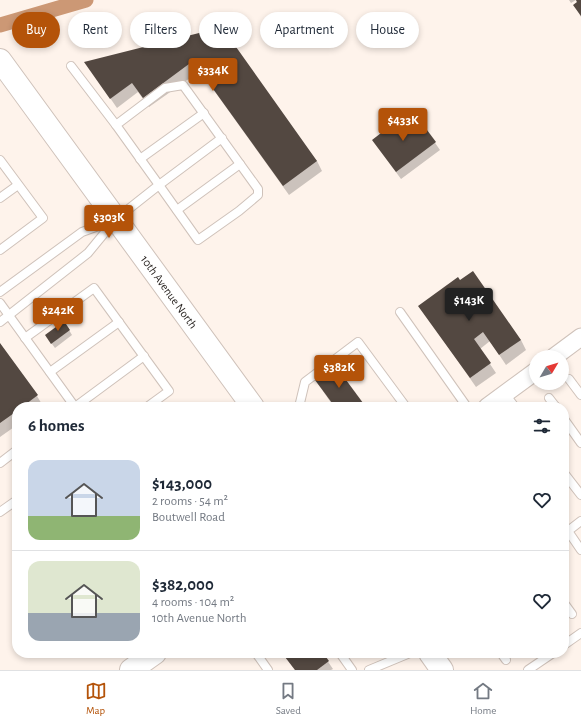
<!DOCTYPE html>
<html lang="en">
<head>
<meta charset="utf-8">
<style>
	:root { --surface:#fff; --page:#f2f2f3; --text:#1f2937; --muted:#747a83; --line:#e0e1e3; --accent:#b45309 }
	body { margin:0; font-family:"Alegreya Sans",sans-serif; background:var(--page); color:var(--text); height:100vh; display:flex; flex-direction:column; font-size:15px; white-space:nowrap }
	* { box-sizing:border-box; margin:0 }
	p { font-size:13px; color:var(--muted) }
	.icon { flex:none; width:22px; height:22px; fill:none; stroke:currentColor; stroke-width:2; stroke-linecap:round; stroke-linejoin:round }
	.map { position:relative; flex:1; overflow:hidden }
	.panel { position:absolute; left:12px; top:402px; width:557px; height:256px; display:flex; flex-direction:column; background:var(--surface); border-radius:16px; box-shadow:0 2px 6px #0003 }
	.panel>* { flex:none }
	.hud { position:absolute; left:12px; top:12px; width:557px; height:36px; display:flex; gap:8px }
	.needle { width:26px; rotate:52deg }
	.buttons { position:absolute; left:529px; top:350px; display:grid; gap:8px }
	.buttons a { display:grid; place-items:center; width:40px; height:40px; border-radius:50%; background:var(--surface); box-shadow:0 2px 6px #0003; font-size:20px }
	.price { position:absolute; translate:-50% -34px; padding:0 9px; border-radius:4px; background:var(--accent); color:#fff; font-size:13px; line-height:26px; filter:drop-shadow(0 1px 2px #0008) }
	.price::after { content:''; position:absolute; left:50%; top:24px; width:12px; height:9px; margin-left:-6px; background:inherit; clip-path:polygon(0 0,100% 0,50% 100%) }
	.price.on { background:#222; color:#fff }
	ul { padding:0; list-style:none }
	li { display:flex; align-items:center; gap:12px; height:100px; padding:0 16px }
	li+li { border-top:1px solid var(--line) }
	li span { display:grid; place-items:center; flex:none; width:112px; height:80px; border-radius:12px; color:#555 }
	li>.icon { margin-inline-start:auto }
	span .icon { width:48px; height:48px; fill:#fffc; stroke-width:1 }
	li b { font-size:17px }
	h2 { display:flex; justify-content:space-between; align-items:center; height:48px; padding:0 16px; font-size:17px }
	.pill { padding:0 14px; border-radius:18px; background:var(--surface); box-shadow:0 2px 6px #0003; font-size:14px; line-height:36px }
	.pill.on { background:var(--accent); color:#fff }
	.dock { display:flex; justify-content:space-around; align-items:center; height:56px; border-top:1px solid var(--line); background:var(--surface); font-size:11px; color:var(--muted) }
	.dock a { display:grid; justify-items:center; gap:2px }
	.dock .on { color:var(--accent) }
	.map>svg:first-child { display:block }
</style>
</head>
<body>
<div class="map">
<svg width="581" height="670" viewBox="0 0 581 670">
	<rect width="100%" height="100%" fill="#fef3eb"/>
	<g fill="#0003">
		<path d="M569,0H581V17L574,5L577,3L576,0L571,3Z"/>
		<path d="M213,40L317,161L322,171L289,195L200,71L149,107L138,92L117,108L86,63Z"/>
		<path d="M424,127L440,150L401,179L373,141L419,131Z"/>
		<path d="M460,281L521,340L526,350L506,365L490,341L480,349L496,373L476,387L420,307Z"/>
		<path d="M69,330L72,335L55,348L49,340Z"/>
		<path d="M0,344L37,396L43,406L42,407H17V425L0,437Z"/>
		<path d="M316,381L365,407H334Z"/>
		<path d="M282,653H322L333,669L331,670H295Z"/>
	</g>
	<g fill="none" stroke-linecap="round" stroke-linejoin="round">
		<path stroke="#cc9875" stroke-width="15" d="M0,25L86,0"/>
	</g>
	<g fill="#534841">
		<path d="M576,0H581V16L573,5L577,2Z"/>
		<path d="M224,30L317,161L283,186L193,61L143,98L132,83L110,99L84,62L207,31L213,38Z"/>
		<path d="M407,113L419,129L424,126L436,142L396,172L372,140Z"/>
		<path d="M473,271L521,340L499,355L483,332L474,339L491,363L470,378L418,306L458,277L460,280Z"/>
		<path d="M64,321L70,330L51,344L45,335Z"/>
		<path d="M0,343L38,395L22,407H17V411L0,423Z"/>
		<path d="M335,365L366,407H335L315,380Z"/>
		<path d="M282,653H323L329,661L317,670H295Z"/>
	</g>
	<g fill="none" stroke-linecap="round" stroke-linejoin="round">
		<defs>
			<g id="lane">
				<path d="M71,66L116,125"/>
				<path d="M140,159L204,113"/>
				<path d="M0,160L43,218L0,250"/>
				<path d="M0,198L18,185"/>
				<path d="M177,210L240,164"/>
				<path d="M0,292L82,232L115,220"/>
				<path d="M0,303L75,407"/>
				<path d="M400,312L467,407"/>
				<path d="M0,322L88,253L116,219L159,185L198,240L239,211L258,195V189L183,85L165,88L116,125L159,185L222,138"/>
				<path d="M25,338L94,288L169,391L147,407"/>
				<path d="M50,372L119,322"/>
				<path d="M569,379L581,395"/>
				<path d="M505,394L515,407"/>
				<path d="M549,398L556,407"/>
				<path d="M75,407L144,356"/>
				<path d="M299,407L305,382L358,342L406,407"/>
				<path d="M564,419L581,443"/>
				<path d="M0,463L17,450"/>
				<path d="M564,473L581,495"/>
				<path d="M0,512L17,500"/>
				<path d="M581,521L568,531L581,550"/>
				<path d="M564,603L572,614"/>
				<path d="M564,645L581,633"/>
				<path d="M256,653L268,670"/>
				<path d="M340,653L352,670"/>
				<path d="M501,653L506,660"/>
				<path d="M369,670L410,653"/>
				<path d="M528,670L553,653"/>
			</g>
			<g id="street">
				<path d="M554,357L581,337"/>
				<path d="M487,407L536,371"/>
			</g>
			<g id="secondary">
				<path d="M0,60L253,407"/>
				<path d="M430,653L442,670"/>
				<path d="M131,670L155,653"/>
			</g>
		</defs>
		<use href="#lane" stroke="#cfc2ba" stroke-width="10"/>
		<use href="#street" stroke="#cfc2ba" stroke-width="19"/>
		<use href="#secondary" stroke="#cfc2ba" stroke-width="24"/>
		<use href="#lane" stroke="#fff" stroke-width="8"/>
		<use href="#street" stroke="#fff" stroke-width="17"/>
		<use href="#secondary" stroke="#fff" stroke-width="22"/>
	</g>
	<g text-anchor="middle" dominant-baseline="central" stroke-width="4" stroke-linejoin="round" paint-order="stroke">
		<g font-size="12" fill="#241f1c" stroke="#fff">
			<text transform="translate(169 292) rotate(54)">10th Avenue North</text>
		</g>
	</g>
</svg>
<div class="buttons">
<a><svg class="needle" viewBox="-14 -14 28 28"><path d="M0-13l5 13h-10z" fill="#e53935"/><path d="M0 13l5-13h-10z" fill="#747a83"/></svg></a>
</div>
<b class="price" style="left:213px;top:92px">$334K</b>
<b class="price" style="left:403px;top:142px">$433K</b>
<b class="price" style="left:109px;top:239px">$303K</b>
<b class="price on" style="left:469px;top:322px">$143K</b>
<b class="price" style="left:58px;top:332px">$242K</b>
<b class="price" style="left:339px;top:389px">$382K</b>
<div class="hud">
<a class="pill on">Buy</a>
<a class="pill">Rent</a>
<a class="pill">Filters</a>
<a class="pill">New</a>
<a class="pill">Apartment</a>
<a class="pill">House</a>
</div>
<section class="panel">
<h2>6 homes<svg class="icon" aria-label="filters" viewBox="0 0 24 24"><path d="M4 7h16M4 17h16"/><circle cx="9" cy="7" r="2"/><circle cx="15" cy="17" r="2"/></svg></h2>
<ul>
<li><span style="background:linear-gradient(#c9d6e8 70%,#8fb573 0)"><svg class="icon" aria-label="home" viewBox="0 0 24 24"><path d="M3 11l9-7 9 7M6 9v11h12V9"/></svg></span><div><b>$143,000</b><p>2 rooms · 54 m²</p><p>Boutwell Road</p></div><svg class="icon" aria-label="heart" viewBox="0 0 24 24"><path d="M12 20l-8-8c-3-5 5-10 8-4 3-6 11-1 8 4z"/></svg></li>
<li><span style="background:linear-gradient(#dfe7d0 65%,#9aa5b1 0)"><svg class="icon" aria-label="home" viewBox="0 0 24 24"><path d="M3 11l9-7 9 7M6 9v11h12V9"/></svg></span><div><b>$382,000</b><p>4 rooms · 104 m²</p><p>10th Avenue North</p></div><svg class="icon" aria-label="heart" viewBox="0 0 24 24"><path d="M12 20l-8-8c-3-5 5-10 8-4 3-6 11-1 8 4z"/></svg></li>
</ul>
</section>
</div>
<nav class="dock">
<a class="on"><svg class="icon" aria-label="map" viewBox="0 0 24 24"><path d="M3 6l6-2 6 2 6-2v14l-6 2-6-2-6 2zM9 4v14M15 6v14"/></svg>Map</a>
<a><svg class="icon" aria-label="saved" viewBox="0 0 24 24"><path d="M7 4h10v16l-5-4-5 4z"/></svg>Saved</a>
<a><svg class="icon" aria-label="home" viewBox="0 0 24 24"><path d="M3 11l9-7 9 7M6 9v11h12V9"/></svg>Home</a>
</nav>
</body>
</html>
